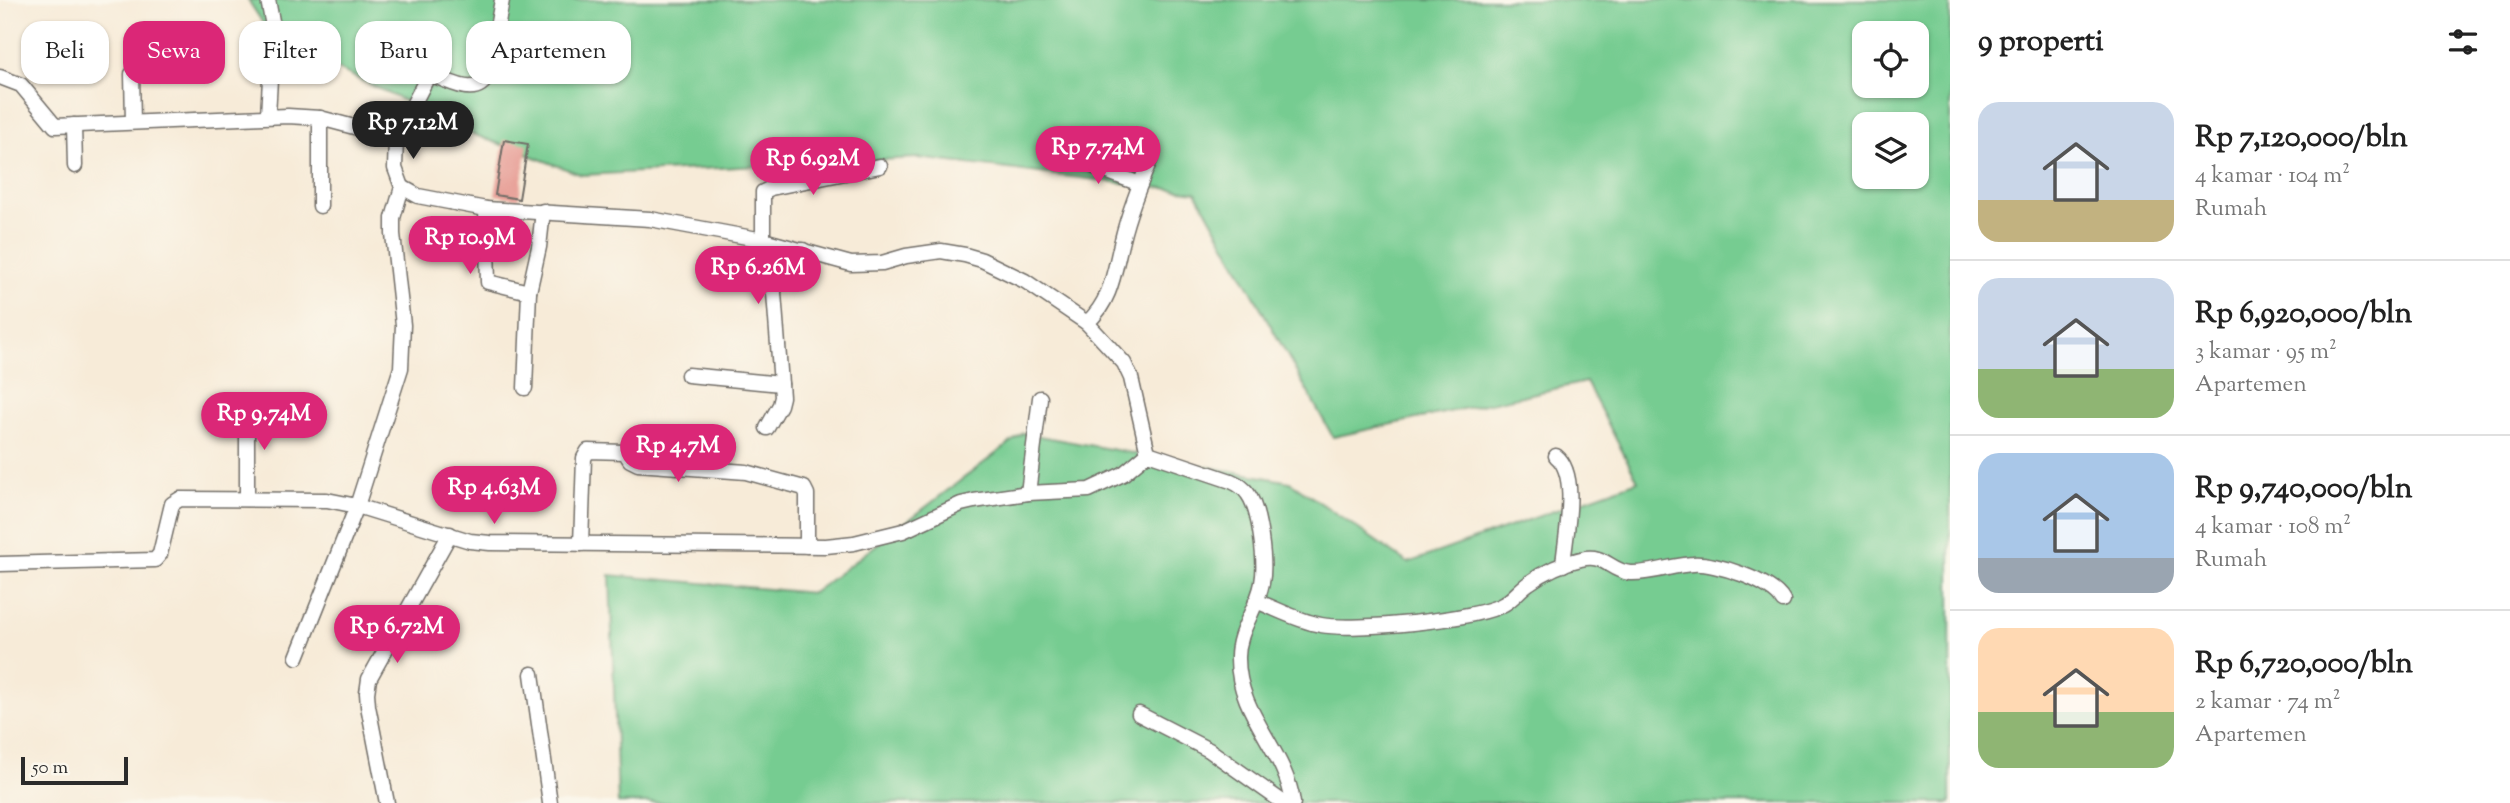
<!DOCTYPE html>
<html lang="id">
<head>
<meta charset="utf-8">
<style>
	:root { --surface:#fff; --page:#f2f2f2; --text:#222; --muted:#767676; --line:#e0e0e0; --accent:#db2777 }
	body { margin:0; font-family:"Sorts Mill Goudy",serif; background:var(--page); color:var(--text); height:100vh; display:flex; flex-direction:column; font-size:26px; white-space:nowrap }
	* { box-sizing:border-box; margin:0 }
	p { font-size:23px; color:var(--muted) }
	.icon { flex:none; width:38px; height:38px; fill:none; stroke:currentColor; stroke-width:2; stroke-linecap:round; stroke-linejoin:round }
	.map { position:relative; flex:1; overflow:hidden }
	.sheet { display:flex; flex-direction:column; background:var(--surface); width:560px }
	.sheet>* { flex:none }
	.top-card { position:absolute; left:21px; top:21px; width:665px; height:63px; display:flex; gap:14px }
	.fabs { position:absolute; left:1852px; top:21px; display:grid; gap:14px }
	.fabs a { display:grid; place-items:center; width:77px; height:77px; border-radius:14px; background:var(--surface); box-shadow:0 2px 5px #0004; font-size:35px }
	.scale { position:absolute; left:21px; bottom:18px; width:107px; box-sizing:border-box; padding-left:7px; border:4px solid #2b2b2b; border-top:0; font-size:19px; line-height:24px; white-space:nowrap; color:#2b2b2b; -webkit-text-stroke:5px #fbf7ec; paint-order:stroke }
	.price { position:absolute; translate:-50% -60px; padding:0 16px; border-radius:24px; background:var(--accent); color:#fff; font-size:23px; line-height:46px; filter:drop-shadow(0 2px 4px #0008) }
	.price::after { content:''; position:absolute; left:50%; top:42px; width:21px; height:16px; margin-left:-10px; background:inherit; clip-path:polygon(0 0,100% 0,50% 100%) }
	.price.current { background:#222; color:#fff }
	ul { padding:0; list-style:none }
	li { display:flex; align-items:center; gap:21px; height:175px; padding:0 28px }
	li+li { border-top:2px solid var(--line) }
	li span { display:grid; place-items:center; flex:none; width:196px; height:140px; border-radius:21px; color:#555 }
	li>.icon { margin-inline-start:auto }
	span .icon { width:84px; height:84px; fill:#fffc; stroke-width:1 }
	li b { font-size:30px }
	h2 { display:flex; justify-content:space-between; align-items:center; height:84px; padding:0 28px; font-size:30px }
	.chip { padding:0 24px; border-radius:21px; background:var(--surface); box-shadow:0 2px 5px #0004; font-size:24px; line-height:63px }
	.chip.current { background:var(--accent); color:#fff }
	main { display:flex; flex:1; min-height:0 }
	.map>svg:first-child { display:block }
</style>
</head>
<body>
<main>
<div class="map">
<svg width="1950" height="803" viewBox="0 0 1950 803">
	<rect width="100%" height="100%" fill="#fbf7ec"/>
	<filter id="ink" filterUnits="userSpaceOnUse"><feTurbulence type="fractalNoise" baseFrequency=".0143" numOctaves="2"/><feDisplacementMap in="SourceGraphic" scale="14" xChannelSelector="R" yChannelSelector="G"/><feConvolveMatrix kernelMatrix="1 2 1 2 8 2 1 2 1" color-interpolation-filters="sRGB"/></filter>
	<filter id="wash" filterUnits="userSpaceOnUse"><feTurbulence type="fractalNoise" baseFrequency=".00686" numOctaves="4" result="noise"/><feDisplacementMap in="SourceGraphic" scale="28" xChannelSelector="R" yChannelSelector="G"/><feGaussianBlur stdDeviation="1.57" result="paint"/><feColorMatrix in="noise" values="0 0 0 0 0 0 0 0 0 0 0 0 0 0 0 0 0 1.4 0 .05"/><feComposite in="paint" operator="in"/></filter>
	<g filter="url(#wash)">
		<rect width="100%" height="100%" fill="#f7ebd8"/>
		<path fill="#76cc91" stroke="#507c5e" stroke-width="2" fill-rule="evenodd" d="M248,0H1950V803H618L610,575L813,593L1023,433L1290,482L1408,563L1638,481L1586,382L1333,437L1196,192L918,158L582,175L470,133L272,37ZM1864,33H1916V86H1864ZM1864,124H1916V177H1864Z"/>
		<g id="blocks">
			<path fill="#e8a29a" d="M504,140L528,144L519,199L495,195Z"/>
		</g>
	</g>
	<g filter="url(#ink)">
		<use href="#blocks" fill-opacity="0" stroke="#726e68" stroke-width="2"/>
		<g fill="none" stroke-linecap="round" stroke-linejoin="round">
			<defs>
				<g id="minor">
					<path d="M132,74L133,122"/>
					<path d="M0,77L21,85L55,126L288,116L320,118L396,138"/>
					<path d="M268,116L270,79L277,47L268,0"/>
					<path d="M320,118V206"/>
					<path d="M74,125L75,166"/>
					<path d="M1079,147L1092,153L1095,167L1140,184"/>
					<path d="M402,187L418,196L486,209L650,219L763,240L851,264L882,263L906,256L941,251L965,255L982,260L1025,281L1087,323L1124,363L1131,378L1148,453"/>
					<path d="M486,209L488,282L529,292"/>
					<path d="M763,240V192L771,188L880,166"/>
					<path d="M1087,323C1112,300 1114,271 1122,240C1129,210 1141,181 1153,153"/>
					<path d="M688,375L781,384"/>
					<path d="M525,388L529,292L539,247L543,211"/>
					<path d="M247,404V499"/>
					<path d="M767,428L780,405L782,397L774,293C775,273 790,264 803,250"/>
					<path d="M1556,456C1580,475 1565,537 1563,565"/>
					<path d="M1028,493L1040,398"/>
					<path d="M581,544L584,458L588,451L625,452L630,460L638,464L746,472L804,488L807,494V546"/>
					<path d="M0,564L155,560L160,554L172,504L180,499L327,500L357,506L470,541L490,543L826,546L854,543L903,531L961,504L974,501L1028,493L1089,490L1123,474L1148,453L1231,481C1238,484 1244,488 1248,494C1260,511 1266,563 1262,583C1257,610 1237,631 1238,659C1238,715 1286,750 1293,803"/>
					<path d="M1256,601C1277,609 1298,621 1321,625C1354,631 1477,620 1504,604C1513,599 1520,589 1529,583C1544,572 1563,563 1581,559C1605,553 1609,571 1630,573C1652,574 1672,565 1693,564C1714,562 1773,581 1783,601"/>
					<path d="M297,657L357,506L401,368L403,325L393,234V218L402,187L395,168L396,138L428,76H434C454,83 478,99 489,73L502,0"/>
					<path d="M532,674L550,803"/>
					<path d="M1139,714L1209,750L1284,803"/>
					<path d="M387,803L368,706L367,693L369,679L450,534"/>
				</g>
			</defs>
			<use href="#minor" stroke="#726e68" stroke-width="17"/>
			<use href="#minor" stroke="#fff" stroke-width="14"/>
		</g>
	</g>
</svg>
<div class="fabs">
<a><svg class="icon" aria-label="locate" viewBox="0 0 24 24"><circle cx="12" cy="12" r="6"/><path d="M12 2v4M12 18v4M2 12h4M18 12h4"/></svg></a>
<a><svg class="icon" aria-label="layers" viewBox="0 0 24 24"><path d="M12 4l9 5-9 5-9-5zM3 14l9 5 9-5"/></svg></a>
</div>
<div class="scale">50 m</div>
<b class="price current" style="left:413px;top:161px">Rp 7.12M</b>
<b class="price" style="left:1098px;top:186px">Rp 7.74M</b>
<b class="price" style="left:813px;top:197px">Rp 6.92M</b>
<b class="price" style="left:470px;top:276px">Rp 10.9M</b>
<b class="price" style="left:758px;top:306px">Rp 6.26M</b>
<b class="price" style="left:264px;top:452px">Rp 9.74M</b>
<b class="price" style="left:678px;top:484px">Rp 4.7M</b>
<b class="price" style="left:494px;top:526px">Rp 4.63M</b>
<b class="price" style="left:397px;top:665px">Rp 6.72M</b>
<div class="top-card">
<a class="chip">Beli</a>
<a class="chip current">Sewa</a>
<a class="chip">Filter</a>
<a class="chip">Baru</a>
<a class="chip">Apartemen</a>
</div>
</div>
<section class="sheet">
<h2>9 properti<svg class="icon" aria-label="filters" viewBox="0 0 24 24"><path d="M4 7h16M4 17h16"/><circle cx="9" cy="7" r="2"/><circle cx="15" cy="17" r="2"/></svg></h2>
<ul>
<li><span style="background:linear-gradient(#c9d6e8 70%,#c2b280 0)"><svg class="icon" aria-label="home" viewBox="0 0 24 24"><path d="M3 11l9-7 9 7M6 9v11h12V9"/></svg></span><div><b>Rp 7,120,000/bln</b><p>4 kamar · 104 m²</p><p>Rumah</p></div></li>
<li><span style="background:linear-gradient(#c9d6e8 65%,#8fb573 0)"><svg class="icon" aria-label="home" viewBox="0 0 24 24"><path d="M3 11l9-7 9 7M6 9v11h12V9"/></svg></span><div><b>Rp 6,920,000/bln</b><p>3 kamar · 95 m²</p><p>Apartemen</p></div></li>
<li><span style="background:linear-gradient(#a9c7e8 75%,#9aa5b1 0)"><svg class="icon" aria-label="home" viewBox="0 0 24 24"><path d="M3 11l9-7 9 7M6 9v11h12V9"/></svg></span><div><b>Rp 9,740,000/bln</b><p>4 kamar · 108 m²</p><p>Rumah</p></div></li>
<li><span style="background:linear-gradient(#ffd9b3 60%,#8fb573 0)"><svg class="icon" aria-label="home" viewBox="0 0 24 24"><path d="M3 11l9-7 9 7M6 9v11h12V9"/></svg></span><div><b>Rp 6,720,000/bln</b><p>2 kamar · 74 m²</p><p>Apartemen</p></div></li>
</ul>
</section>
</main>
</body>
</html>
